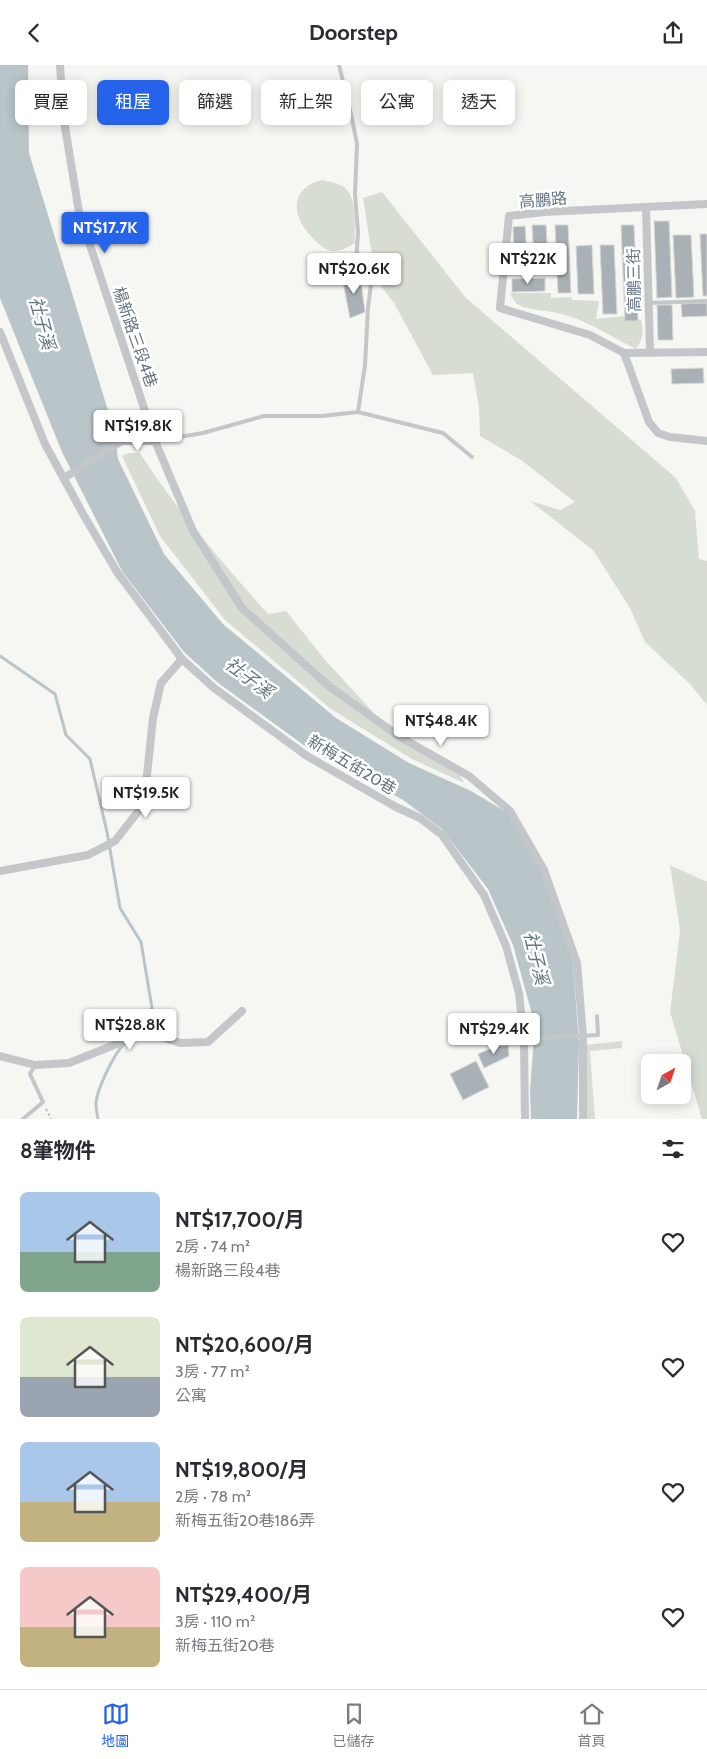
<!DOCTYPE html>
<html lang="zh-TW">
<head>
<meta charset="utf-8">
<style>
	:root { --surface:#fff; --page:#f7f7f7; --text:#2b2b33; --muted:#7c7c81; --line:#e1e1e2; --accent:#2563eb }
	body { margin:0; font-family:Cabin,"Noto Sans TC",sans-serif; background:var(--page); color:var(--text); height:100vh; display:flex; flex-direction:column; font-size:19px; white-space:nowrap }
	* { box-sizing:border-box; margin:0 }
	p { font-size:16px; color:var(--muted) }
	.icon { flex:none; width:28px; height:28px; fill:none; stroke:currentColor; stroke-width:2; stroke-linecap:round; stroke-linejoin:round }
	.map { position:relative; height:1054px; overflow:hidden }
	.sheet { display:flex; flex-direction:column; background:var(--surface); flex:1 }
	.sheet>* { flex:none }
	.guide { position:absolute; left:15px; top:15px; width:678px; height:45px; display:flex; gap:10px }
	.needle { width:32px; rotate:40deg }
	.tools { position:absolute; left:641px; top:989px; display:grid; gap:10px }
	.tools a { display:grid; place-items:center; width:50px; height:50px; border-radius:8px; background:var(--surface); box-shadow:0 2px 12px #0003; font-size:25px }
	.price { position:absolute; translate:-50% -42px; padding:0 11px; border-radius:5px; background:#fff; color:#222; font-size:16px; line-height:32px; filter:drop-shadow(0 1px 2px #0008) }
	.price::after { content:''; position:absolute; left:50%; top:30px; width:15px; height:11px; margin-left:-8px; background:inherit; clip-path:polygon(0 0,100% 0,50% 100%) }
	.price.on { background:var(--accent); color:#fff }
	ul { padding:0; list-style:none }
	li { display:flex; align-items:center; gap:15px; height:125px; padding:0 20px }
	li span { display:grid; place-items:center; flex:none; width:140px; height:100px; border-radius:8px; color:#555 }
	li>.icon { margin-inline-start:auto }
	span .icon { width:60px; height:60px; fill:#fffc; stroke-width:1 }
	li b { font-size:21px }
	h2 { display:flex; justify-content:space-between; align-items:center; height:60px; padding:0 20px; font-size:21px }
	.chip { padding:0 18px; border-radius:8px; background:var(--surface); box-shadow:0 2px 12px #0003; font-size:18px; line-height:45px }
	.chip.on { background:var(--accent); color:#fff }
	header { display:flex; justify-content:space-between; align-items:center; height:65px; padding:0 20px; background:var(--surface); font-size:22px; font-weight:700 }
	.tab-bar { display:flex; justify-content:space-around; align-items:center; height:70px; border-top:1px solid var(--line); background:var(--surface); font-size:14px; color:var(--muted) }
	.tab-bar a { display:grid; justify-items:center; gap:2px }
	.tab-bar .on { color:var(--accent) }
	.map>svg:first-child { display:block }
</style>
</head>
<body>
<header><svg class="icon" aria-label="back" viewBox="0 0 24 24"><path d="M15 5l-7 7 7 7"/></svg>Doorstep<svg class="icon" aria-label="share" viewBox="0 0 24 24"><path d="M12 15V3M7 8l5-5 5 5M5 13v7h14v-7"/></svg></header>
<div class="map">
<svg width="707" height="1054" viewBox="0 0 707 1054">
	<rect width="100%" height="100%" fill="#f6f6f2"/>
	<g fill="#d7ddd3">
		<path d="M322,115C330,117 339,118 345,123C358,135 354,162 355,178C348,182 341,186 333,186C325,186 316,177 311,171C291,150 290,123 322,115Z"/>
		<path d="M382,127L466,233L676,413L695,446L699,494L707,496V640L691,620L645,577L630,543L593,485L530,436L560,445L575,437L521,395L480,371L479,342L473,308L433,310L394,238L376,215L363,133Z"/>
		<path d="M510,228H551V233L571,232L572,235L599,236L596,254L625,251L641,255C644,267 643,274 636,284C611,272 589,256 562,249C550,245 526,246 516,238C514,236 512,231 510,228Z"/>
		<path d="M129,388H140C177,446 222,497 268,549L286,546L325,595L397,673L460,710L464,718L412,694L331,644L225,555L160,471L122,391Z"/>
		<path d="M670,800L707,817V1054H702L670,947L680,866Z"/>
		<path d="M622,976V983L590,986L595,1054H581L584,980Z"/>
	</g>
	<path fill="#b9c5c8" d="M0,0H28L29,88L114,365L118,394L164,489L223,559L336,653L409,698L471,726L508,748L542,808L573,898L579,980L577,1054H531L530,1025L535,960L513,880L488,824L442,764L403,735L309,684L217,617L184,587L122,506L62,387L0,233Z"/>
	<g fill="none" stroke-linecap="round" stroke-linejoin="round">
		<g stroke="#b9c5c8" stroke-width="3">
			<path d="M0,591L55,629L66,670L90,694L107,767L120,843L141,877L152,943L141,963L134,970"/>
			<path d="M98,1054C97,1049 96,1043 96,1038C97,1024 114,989 124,979"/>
		</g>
	</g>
	<g fill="#a9b1b7" stroke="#d7d7d5">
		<path d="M654,156H669L672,232L657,233Z"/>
		<path d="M532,160H546L548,193L534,194Z"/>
		<path d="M555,160H568L571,228H558Z"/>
		<path d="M621,160H634L638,256H625Z"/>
		<path d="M525,161L527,195H514L513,162Z"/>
		<path d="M700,169H707V231H703Z"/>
		<path d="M673,170H691L694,232L676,233Z"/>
		<path d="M592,180L594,229H578L576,181Z"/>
		<path d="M600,180H614L617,249H603Z"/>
		<path d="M360,210L365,247L350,253L342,212Z"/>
		<path d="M545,213V226L512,227V214Z"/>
		<path d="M707,238V251L682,252L681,239Z"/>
		<path d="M657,240H672L673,275H658Z"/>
		<path d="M703,303L704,318L672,319L671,304Z"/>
		<path d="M501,979V981L508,980L509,991L484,1003L478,989Z"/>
		<path d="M476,996L489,1022L463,1035L450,1009Z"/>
	</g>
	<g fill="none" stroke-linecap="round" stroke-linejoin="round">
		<path stroke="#bdbfc1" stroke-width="2" stroke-dasharray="2.5 2.5" stroke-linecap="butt" d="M46,1044L51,1054"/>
		<g stroke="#c3c7ca" stroke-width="4">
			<path d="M648,238L707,236"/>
			<path d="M358,347L443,368L472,392"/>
			<path d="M155,376L203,368L264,351H322L358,347L365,300L368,243L371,219L356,199L358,167L355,129L357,79L351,49L339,0"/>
			<path d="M524,974L598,970L597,951"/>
			<path d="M23,1054L43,1037L30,1009L35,1000"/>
		</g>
		<g stroke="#c3c7ca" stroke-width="8">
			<path d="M60,0L64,56L79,147L155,376L193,466L242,543L330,622L400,672L469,711L510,746L544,805L577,898L583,971V1054"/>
			<path d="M707,139L544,147L509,151L500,243L590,270L624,288L707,287"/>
			<path d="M646,143L650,287"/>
			<path d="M0,267L45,379L83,449L117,507L182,594L214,623L307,691L396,742L420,753L442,770L484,830L506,881L519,928L524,974L525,1054"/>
			<path d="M624,288L649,357L658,368L670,372L707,376"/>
			<path d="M64,413L122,376H155"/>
			<path d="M0,806L88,790L115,776L144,739L153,653L161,618L182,594"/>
			<path d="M0,991L35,1000L69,998L147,967L180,978L208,977L242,946"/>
		</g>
	</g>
	<g text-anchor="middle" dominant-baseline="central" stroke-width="5" stroke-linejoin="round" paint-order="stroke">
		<g font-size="16" fill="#657583" stroke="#fff">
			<text transform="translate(543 135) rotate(-5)">高鵬路</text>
			<text transform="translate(634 215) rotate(-91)">高鵬三街</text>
			<text transform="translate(135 272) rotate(71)">楊新路三段4巷</text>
			<text transform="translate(352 700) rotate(31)">新梅五街20巷</text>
		</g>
		<g font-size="18" font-style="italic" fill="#61777f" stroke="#fff">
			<text transform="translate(42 258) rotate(75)">社子溪</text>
			<text transform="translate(249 613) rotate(37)">社子溪</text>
			<text transform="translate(536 893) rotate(76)">社子溪</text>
		</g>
	</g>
</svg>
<div class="tools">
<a><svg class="needle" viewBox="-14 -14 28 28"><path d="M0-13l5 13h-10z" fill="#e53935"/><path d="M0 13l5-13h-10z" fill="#7c7c81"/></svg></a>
</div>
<b class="price on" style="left:105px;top:189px">NT$17.7K</b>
<b class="price" style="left:528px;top:220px">NT$22K</b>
<b class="price" style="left:354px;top:230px">NT$20.6K</b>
<b class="price" style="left:138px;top:387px">NT$19.8K</b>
<b class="price" style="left:441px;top:682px">NT$48.4K</b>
<b class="price" style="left:146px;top:754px">NT$19.5K</b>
<b class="price" style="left:130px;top:986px">NT$28.8K</b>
<b class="price" style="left:494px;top:990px">NT$29.4K</b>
<div class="guide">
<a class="chip">買屋</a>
<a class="chip on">租屋</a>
<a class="chip">篩選</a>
<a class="chip">新上架</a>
<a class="chip">公寓</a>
<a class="chip">透天</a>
</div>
</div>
<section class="sheet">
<h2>8筆物件<svg class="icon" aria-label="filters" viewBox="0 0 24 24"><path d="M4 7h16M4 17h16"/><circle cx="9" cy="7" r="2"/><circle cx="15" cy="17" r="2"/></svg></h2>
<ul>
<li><span style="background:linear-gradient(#a9c7e8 60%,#7fa58c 0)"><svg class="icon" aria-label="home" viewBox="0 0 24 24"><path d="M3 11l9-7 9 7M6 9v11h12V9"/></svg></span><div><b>NT$17,700/月</b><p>2房 · 74 m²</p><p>楊新路三段4巷</p></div><svg class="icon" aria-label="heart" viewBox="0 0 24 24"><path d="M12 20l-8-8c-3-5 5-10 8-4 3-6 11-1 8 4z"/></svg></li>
<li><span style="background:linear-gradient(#dfe7d0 60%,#9aa5b1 0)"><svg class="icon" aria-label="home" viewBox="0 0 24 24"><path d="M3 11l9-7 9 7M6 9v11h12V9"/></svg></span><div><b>NT$20,600/月</b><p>3房 · 77 m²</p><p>公寓</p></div><svg class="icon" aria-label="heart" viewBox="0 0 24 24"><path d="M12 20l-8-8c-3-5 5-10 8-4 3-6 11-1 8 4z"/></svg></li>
<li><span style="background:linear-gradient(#a9c7e8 60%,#c2b280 0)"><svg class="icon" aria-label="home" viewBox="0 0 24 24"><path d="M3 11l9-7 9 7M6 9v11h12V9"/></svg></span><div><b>NT$19,800/月</b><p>2房 · 78 m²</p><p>新梅五街20巷186弄</p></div><svg class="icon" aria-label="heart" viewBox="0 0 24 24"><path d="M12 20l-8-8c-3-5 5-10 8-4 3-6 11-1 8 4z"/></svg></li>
<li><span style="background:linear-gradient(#f6c9c9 60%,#c2b280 0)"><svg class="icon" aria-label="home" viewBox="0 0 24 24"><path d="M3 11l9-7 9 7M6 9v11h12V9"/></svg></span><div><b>NT$29,400/月</b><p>3房 · 110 m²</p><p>新梅五街20巷</p></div><svg class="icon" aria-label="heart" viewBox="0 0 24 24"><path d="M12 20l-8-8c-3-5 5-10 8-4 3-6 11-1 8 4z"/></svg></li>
</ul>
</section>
<nav class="tab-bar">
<a class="on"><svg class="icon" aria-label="map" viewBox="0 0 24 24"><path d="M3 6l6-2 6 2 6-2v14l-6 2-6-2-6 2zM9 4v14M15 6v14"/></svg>地圖</a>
<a><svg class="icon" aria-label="saved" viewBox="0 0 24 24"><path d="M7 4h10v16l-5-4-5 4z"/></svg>已儲存</a>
<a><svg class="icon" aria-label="home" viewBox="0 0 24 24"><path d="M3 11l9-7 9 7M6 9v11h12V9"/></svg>首頁</a>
</nav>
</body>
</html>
